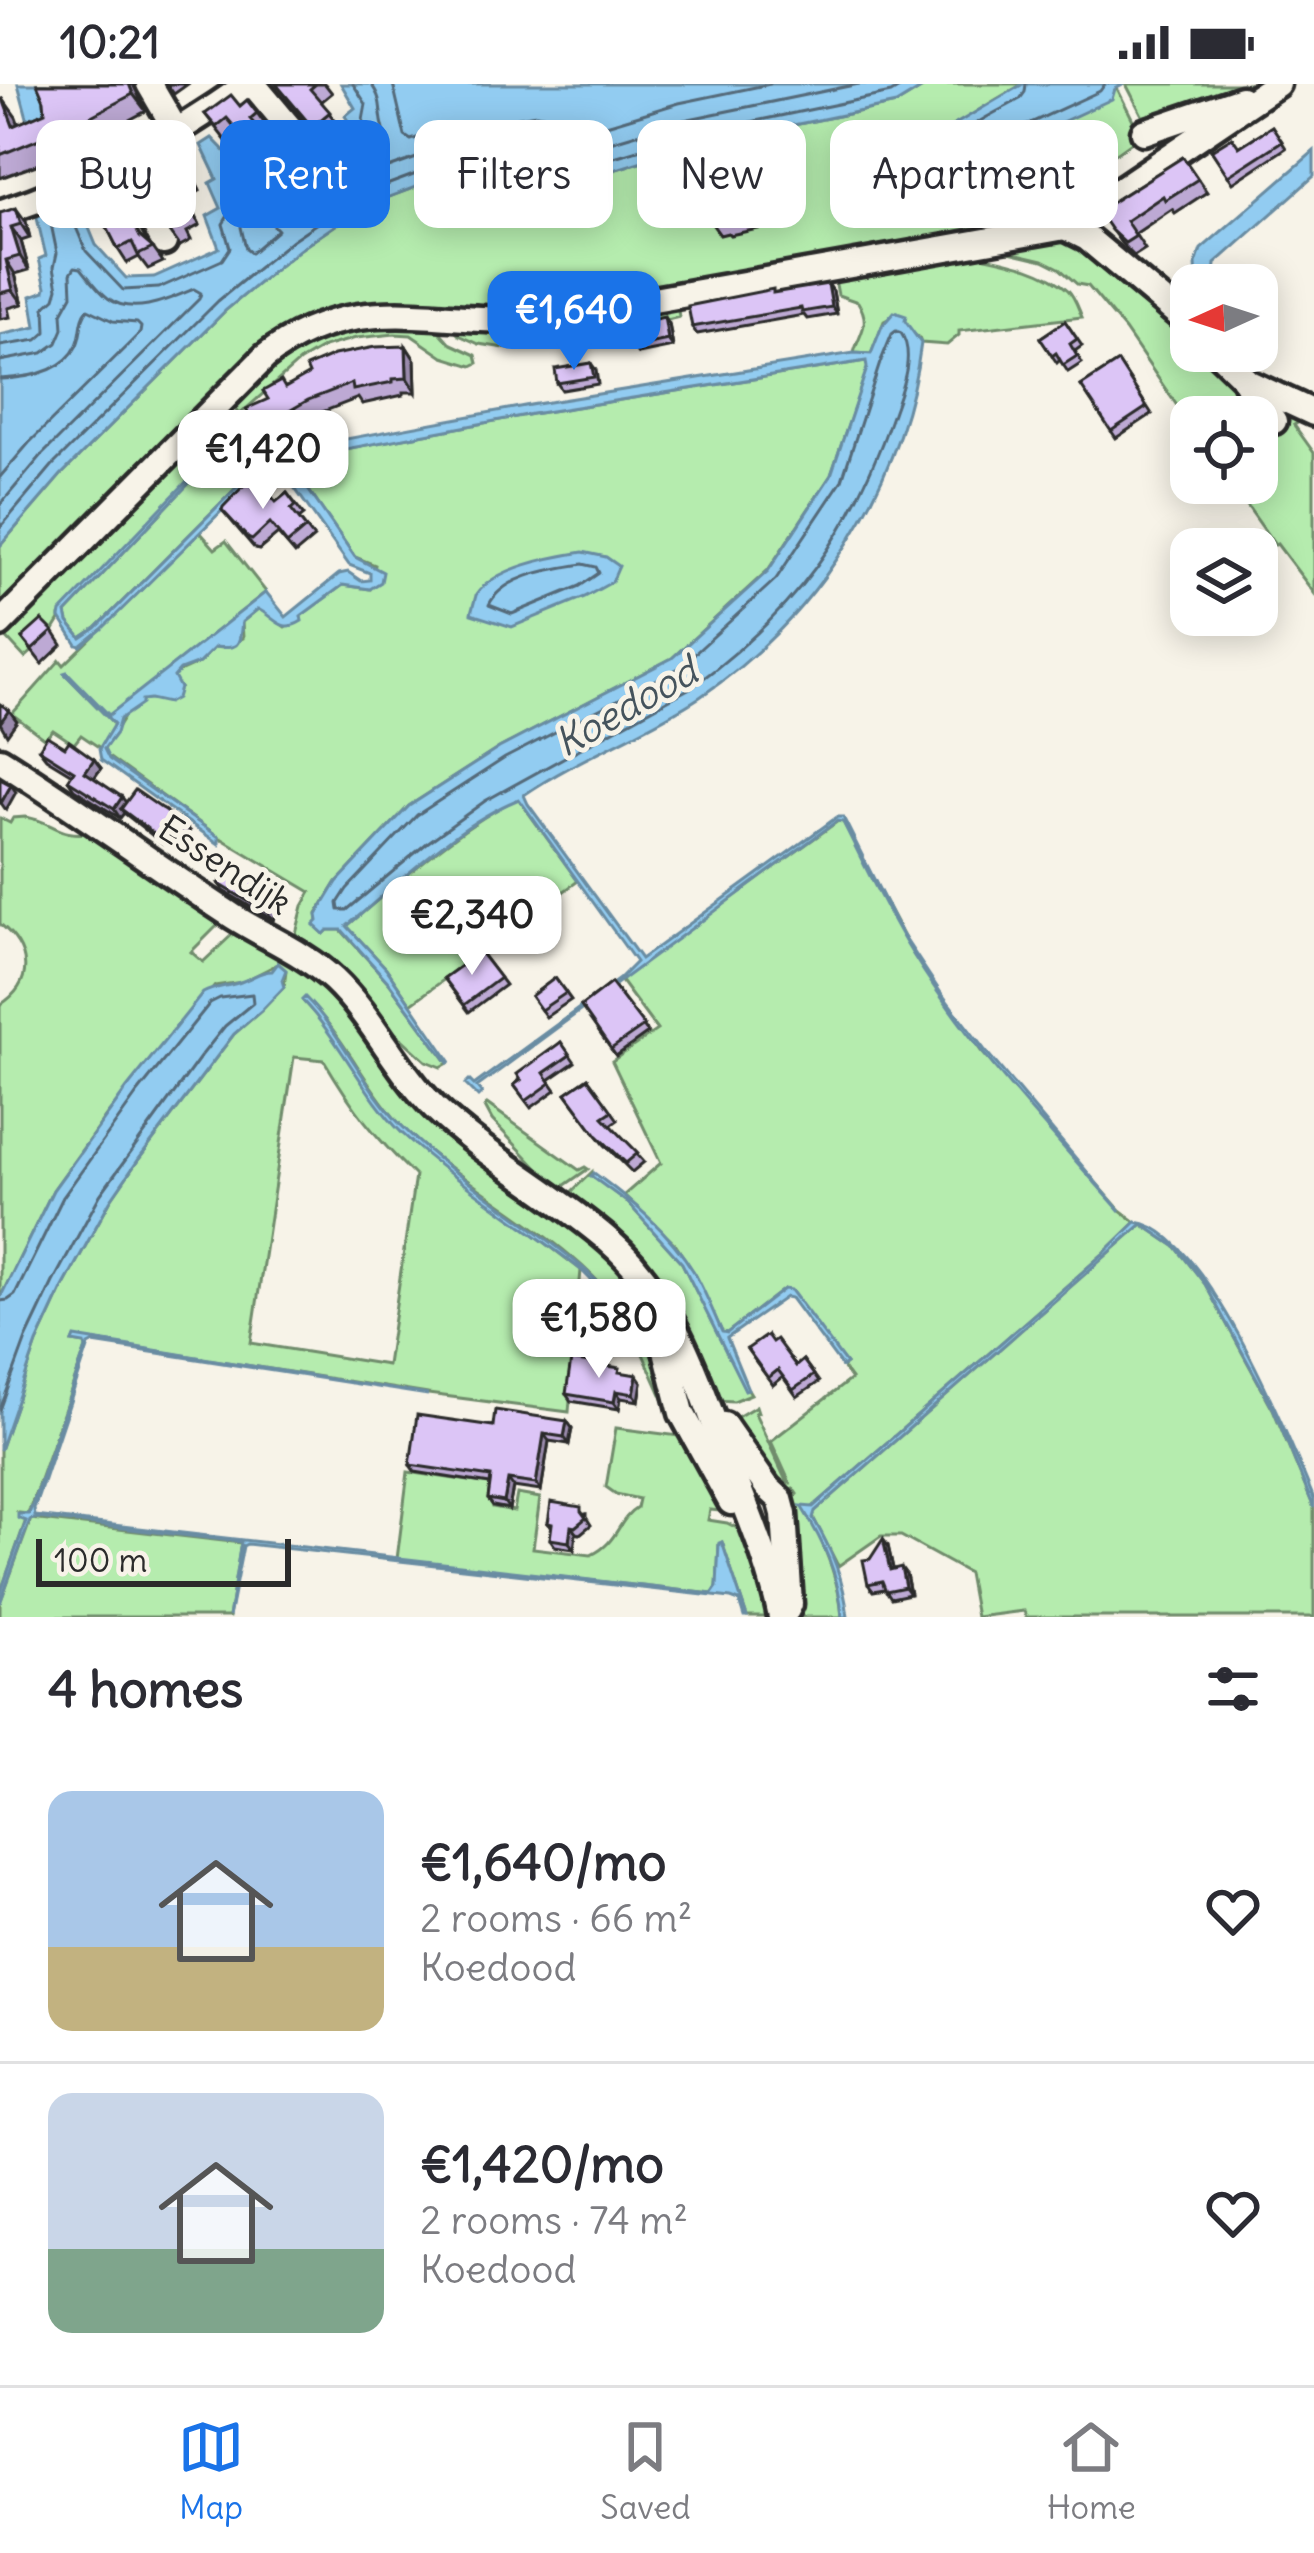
<!DOCTYPE html>
<html lang="en">
<head>
<meta charset="utf-8">
<style>
	:root { --surface:#fff; --page:#f7f7f7; --text:#2b2b33; --muted:#7c7c81; --line:#e1e1e2; --accent:#1a73e8 }
	body { margin:0; font-family:Delius,sans-serif; background:var(--page); color:var(--text); height:100vh; display:flex; flex-direction:column; font-size:45px; white-space:nowrap }
	* { box-sizing:border-box; margin:0 }
	p { font-size:39px; color:var(--muted) }
	.icon { flex:none; width:66px; height:66px; fill:none; stroke:currentColor; stroke-width:2; stroke-linecap:round; stroke-linejoin:round }
	.map { position:relative; height:1533px; overflow:hidden }
	.drawer { display:flex; flex-direction:column; background:var(--surface); flex:1 }
	.drawer>* { flex:none }
	.top-card { position:absolute; left:36px; top:36px; width:1242px; height:108px; display:flex; gap:24px }
	.needle { width:78px; rotate:267deg }
	.buttons { position:absolute; left:1170px; top:180px; display:grid; gap:24px }
	.buttons a { display:grid; place-items:center; width:108px; height:108px; border-radius:24px; background:var(--surface); box-shadow:0 6px 30px #0003; font-size:60px }
	.scale { position:absolute; left:36px; bottom:30px; width:255px; box-sizing:border-box; padding-left:12px; border:6px solid #2b2b2b; border-top:0; font-size:33px; line-height:42px; white-space:nowrap; color:#2b2b2b; -webkit-text-stroke:9px #f7f3e8; paint-order:stroke }
	.price { position:absolute; translate:-50% -102px; padding:0 27px; border-radius:24px; background:#fff; color:#222; font-size:39px; line-height:78px; filter:drop-shadow(0 3px 6px #0008) }
	.price::after { content:''; position:absolute; left:50%; top:72px; width:36px; height:27px; margin-left:-18px; background:inherit; clip-path:polygon(0 0,100% 0,50% 100%) }
	.price.current { background:var(--accent); color:#fff }
	ul { padding:0; list-style:none }
	li { display:flex; align-items:center; gap:36px; height:300px; padding:0 48px }
	li+li { border-top:3px solid var(--line) }
	li span { display:grid; place-items:center; flex:none; width:336px; height:240px; border-radius:24px; color:#555 }
	li>.icon { margin-inline-start:auto }
	span .icon { width:144px; height:144px; fill:#fffc; stroke-width:1 }
	li b { font-size:51px }
	h2 { display:flex; justify-content:space-between; align-items:center; height:144px; padding:0 48px; font-size:51px }
	.chip { padding:0 42px; border-radius:24px; background:var(--surface); box-shadow:0 6px 30px #0003; font-size:42px; line-height:108px }
	.chip.current { background:var(--accent); color:#fff }
	.status { display:flex; justify-content:space-between; align-items:center; height:84px; padding:0 60px; background:var(--surface); direction:ltr }
	.status svg { height:33px; fill:currentColor }
	.dock { display:flex; justify-content:space-around; align-items:center; height:168px; border-top:3px solid var(--line); background:var(--surface); font-size:33px; color:var(--muted) }
	.dock a { display:grid; justify-items:center; gap:6px }
	.dock .current { color:var(--accent) }
	.map>svg:first-child { display:block }
</style>
</head>
<body>
<div class="status"><b>10:21</b><svg viewBox="0 0 49 12"><path d="M0 12V9h3v3zM5 12V6h3v6zM10 12V3h3v9zM15 12V0h3v12zM26 1h20v11H26zM47 4h2v5h-2z"/></svg></div>
<div class="map">
<svg width="1314" height="1533" viewBox="0 0 1314 1533">
	<rect width="100%" height="100%" fill="#f7f3e8"/>
	<filter id="ink" filterUnits="userSpaceOnUse"><feTurbulence type="fractalNoise" baseFrequency=".00833" numOctaves="2"/><feDisplacementMap in="SourceGraphic" scale="24" xChannelSelector="R" yChannelSelector="G"/><feConvolveMatrix kernelMatrix="1 2 1 2 8 2 1 2 1" color-interpolation-filters="sRGB"/></filter>
	<g filter="url(#ink)">
		<g fill="#b5ecae" stroke="#708c6c" stroke-width="3" fill-rule="evenodd">
			<path d="M929,0H1023C998,14 939,46 930,74C926,87 928,102 928,114L940,118L988,72L1117,4L1137,44L1136,55L1055,113L1049,125L1052,137L902,165L873,163L858,170L554,228L320,233L0,532V462L61,391L226,226L299,166L362,123L445,92L538,75L604,89L691,62L896,20Z"/>
			<path d="M1126,0H1265L1145,37Z"/>
			<path d="M1050,154L1071,156L1191,248V267H1210L1260,310L1303,336L1294,341L1314,369V509L1277,460L1275,461L1231,399H1257V333H1191V342L1125,246L1088,202L1077,200L1059,184L1043,176L997,165Z"/>
			<path d="M972,170C1003,177 1043,183 1068,206C1075,213 1078,224 1082,233L959,247V251L947,261L921,259L919,254L892,233L884,237L871,270L854,269C859,249 872,241 858,218L838,211L834,190Z"/>
			<path d="M677,218L679,233L619,248L511,265L479,260L459,251L453,245L454,243Z"/>
			<path d="M433,240L450,259L476,271L478,279L472,282L443,273L411,251L395,250L356,254L324,263L300,277L239,331L232,320L264,284L332,245Z"/>
			<path d="M866,277L868,283L831,391L768,486L672,574L499,664L409,722L337,798L317,830L318,837L315,841L324,850L328,846H341L390,900L448,979L441,983L426,977L355,912L324,872L295,854L303,822L311,808L219,753L104,670V665C116,649 122,627 141,617C152,612 167,610 180,604L174,596L175,590L199,579L215,563L221,564L243,554L242,538L259,524L285,543L343,501L370,505L375,481L355,473L296,388L293,381L297,374L532,330Z"/>
			<path d="M216,331L233,337L275,393L268,399L255,397L240,400L96,544L81,554L68,538L66,529L195,393L232,359L230,356L60,532V536L52,549L25,574L2,549Z"/>
			<path d="M200,448L215,465L226,457L266,508L109,632L67,589L65,590L113,639V644L100,664L81,651L74,660L53,646L45,655L12,630L60,576L64,581Z"/>
			<path d="M518,714L578,797L411,920L386,884L347,842C401,797 454,746 518,714Z"/>
			<path d="M25,733C55,737 57,755 95,748L220,839L191,868L203,878L235,848L254,859L261,856L319,892L383,971L599,1156L647,1209L669,1324L676,1344L682,1347L730,1424L720,1427L710,1426L708,1436L727,1439L745,1448L774,1533H747L722,1458L719,1460L717,1503L713,1510L397,1475L408,1388L496,1401L493,1423L514,1427L517,1410L540,1414L533,1464L591,1471C619,1458 617,1436 637,1424L639,1415L616,1410L606,1403L616,1344L679,1352L676,1344L639,1261C607,1167 465,1111 399,1039C364,1000 343,950 305,914L303,917L329,946L377,1018L402,1049L581,1186L569,1328L428,1310L75,1254L73,1258L85,1260L86,1264L28,1430L19,1429L26,1436L0,1510V1366L37,1259L63,1203L110,1117L139,1075L234,950L261,927L284,903L286,887L278,880L242,898L215,902L107,1031L53,1106L0,1214V921C36,898 30,864 0,840V734L10,739L13,734ZM294,973L324,976C353,1025 374,1052 415,1092L387,1281L251,1259Z"/>
			<path d="M838,737L843,738L913,870L981,967L1120,1126L1136,1138L1103,1170L813,1423L807,1424C823,1461 839,1493 842,1533H794L788,1420L797,1410L793,1404L782,1408L734,1335L756,1322L758,1328L755,1329L787,1399H790L771,1357L851,1295L842,1283L846,1280L784,1205L727,1249L722,1248L696,1192L675,1160L624,1111L661,1079L612,977L657,946L620,896Z"/>
			<path d="M487,1020L579,1086L585,1083L588,1085L558,1106L492,1036L485,1023Z"/>
			<path d="M592,1088V1092L628,1119L682,1179L745,1305H748L751,1310L734,1317L715,1316L683,1248L568,1111Z"/>
			<path d="M1142,1140L1176,1163L1205,1200L1273,1325L1314,1424V1533H1026L1024,1527L976,1533L968,1489L901,1452H881L838,1482L813,1433L815,1427Z"/>
			<path d="M31,1435L241,1459L229,1533H0V1519Z"/>
		</g>
		<g fill="#92ccf1" stroke="#698ca2" stroke-width="3">
			<path d="M18,0H46L77,115L96,161L126,194L154,193L219,164L207,132L221,124L210,99L217,95L201,61L212,54L250,93L258,84L289,118L361,56L345,32L355,24L341,0H929L896,20L691,62L604,89L538,75L445,92L362,123L299,166L226,226L61,391L0,462V251L36,243L31,212L45,207L46,203L39,175L46,172L37,134L39,129L51,123Z"/>
			<path d="M1023,0H1125L1115,5L1112,15L988,72L941,118L928,114L930,75L947,45Z"/>
			<path d="M1314,67V92L1215,180L1214,193L1216,201H1197L1196,180L1201,165Z"/>
			<path d="M894,228L906,232L905,237L921,259C903,399 817,534 700,613C644,650 579,673 524,711L528,720L641,875L837,733H843L900,847L941,909L984,965L1120,1127C1047,1044 970,963 912,869C886,827 865,782 843,738L837,737L477,1003L482,1009L478,1013L465,1000L469,996L474,1001L619,895L636,878L519,715C457,740 399,799 347,842L386,884L450,977L448,979L390,900L342,846H328L324,850L314,841L318,837L317,831L337,798L409,722L499,664L672,574L768,487L831,391L867,284L866,277L532,330L297,374L293,381L296,388L355,473L383,488L381,498L370,505L343,501L301,532L302,537C281,550 277,535 258,525L242,538C239,559 242,566 215,563L199,579L180,586L174,593L180,604L177,614L168,619L150,615L142,616V620L120,635L116,649L104,665L109,675L219,753V760L101,676L99,665L114,640L64,589L67,588L109,631L266,508L286,533L339,490L348,488L361,497L370,496V489L349,481L279,382L278,371L281,367L530,321L854,269L871,270L882,242Z"/>
			<path d="M232,355V359L195,393L66,529L68,538L81,554L96,544L240,400L249,396L250,399L102,545L81,562L77,561L60,534L61,528L212,371Z"/>
			<path d="M583,468L606,473L619,482L612,498L585,513L512,543L471,530C471,529 476,512 476,511C495,483 552,473 583,468Z"/>
			<path d="M278,879L286,886L282,896L284,903L261,927L234,950L139,1075L110,1117L63,1203L37,1259L0,1366V1214L53,1106L127,1004L203,909C216,902 229,903 243,897C255,893 260,887 272,887Z"/>
			<path d="M305,913C343,951 363,1002 400,1040C454,1096 525,1133 583,1184C603,1202 625,1225 635,1249L606,1211L581,1186C524,1140 456,1100 403,1050C364,1012 341,957 302,916Z"/>
			<path d="M594,1089C632,1117 669,1147 694,1188C705,1207 713,1228 722,1248L727,1249L784,1205L791,1206L846,1280L842,1283L791,1214L786,1213L727,1254L748,1305L745,1306L682,1179L628,1119L591,1092Z"/>
			<path d="M1136,1138C1205,1145 1289,1354 1314,1415V1424L1273,1324L1205,1200L1176,1163L1142,1140L815,1427L813,1434C832,1466 844,1496 848,1533H842C840,1492 823,1457 801,1422L813,1423L1103,1170Z"/>
			<path d="M75,1253L428,1311L93,1259L89,1261L34,1425L35,1432L712,1510L717,1503L719,1459L722,1458L747,1533H744L739,1517L731,1514L247,1460L243,1462L229,1533L241,1458L37,1434L30,1436L0,1519V1510L26,1437L18,1434V1430H29L86,1264L85,1260L73,1258Z"/>
		</g>
		<g fill="none" stroke-linecap="round" stroke-linejoin="round">
			<g stroke="#546b7a" stroke-width="3">
				<path d="M371,0C379,11 380,17 381,30C383,53 393,55 378,79L383,86L439,66L534,48L603,60L684,36L859,0"/>
				<path d="M393,0L405,52L411,56L435,48L536,30L603,42L679,19L770,0"/>
				<path d="M1026,0L1025,8L1020,15C990,33 936,51 942,94H949L983,61L1100,7L1105,0"/>
				<path d="M254,121L278,146L251,169L246,165L241,143L248,124Z"/>
				<path d="M896,247L901,249C916,271 901,306 893,329C852,449 795,528 692,603L485,717L427,759L347,826H339L338,819L347,805L417,731L505,674L679,584L776,495L842,396L880,279L892,250Z"/>
				<path d="M0,262L37,256L46,248L45,223L55,214L58,204L54,183L57,169L51,140L61,128L70,129L86,167L123,206L159,204L222,176L230,164L223,140L232,125L226,104L229,96H235L245,103L259,104L281,126L293,128L370,64L372,51L363,36L366,20L353,0"/>
				<path d="M0,277L43,269L57,259L63,245L62,229L72,211L71,189L75,183L81,184C89,194 98,206 108,214C132,233 170,215 194,205L201,209L199,215L42,371L0,421"/>
				<path d="M0,295C27,294 64,289 77,261C83,248 79,236 88,225L113,237L137,239L141,243L140,249L29,359L0,393"/>
				<path d="M0,444L52,382L218,217L292,156L357,112L443,80L538,63L604,76L688,51L891,9L906,0"/>
				<path d="M583,480L596,483L599,489L580,502L512,530L489,521C503,491 553,485 583,480Z"/>
				<path d="M0,1217L8,1216L15,1211L63,1113L136,1011L210,919L220,914L252,910L253,919L225,942L201,972L100,1111L53,1198L26,1255L0,1326"/>
			</g>
			<defs>
				<g id="minor">
					<path d="M149,0L177,48"/>
					<path d="M253,0L319,79"/>
					<path d="M1144,48L1241,15"/>
					<path d="M122,80L164,158"/>
					<path d="M0,129C91,99 170,55 248,0"/>
					<path d="M1065,143L1087,154L1191,241"/>
					<path d="M1216,267L1249,299L1314,329"/>
					<path d="M1246,299L1274,337"/>
					<path d="M0,540L265,273C357,201 447,245 552,234L1065,143L1277,0"/>
					<path d="M0,676C80,726 155,782 234,833C267,854 305,869 334,896C373,933 396,986 435,1024C488,1075 554,1109 609,1157C676,1215 701,1306 732,1387C750,1434 771,1483 781,1533"/>
					<path d="M658,1235L682,1329L731,1418"/>
					<path d="M724,1341L767,1403L780,1415L784,1430L790,1520L787,1526"/>
				</g>
			</defs>
			<use href="#minor" stroke="#2b2b2b" stroke-width="33"/>
			<use href="#minor" stroke="#f7f3e8" stroke-width="24"/>
		</g>
		<g fill="#bda9d4" stroke="#2b2b2b" stroke-width="3">
			<path d="M38,0H133L146,27L88,58L39,80L0,94V16L3,15L18,40L45,28L44,16Z"/>
			<path d="M167,0H188L174,10Z"/>
			<path d="M276,0H325L332,9L321,18L339,42L328,52L334,59L328,64Z"/>
			<path d="M240,22L257,29L267,43L261,48L269,57L297,76L306,90L298,97L288,85L276,95L237,47L226,57L205,30Z"/>
			<path d="M1272,42L1286,64L1233,99L1211,66L1239,63Z"/>
			<path d="M177,47L194,76L186,80L200,107L187,114L200,141L187,148L191,156L180,162L170,148L169,136L148,79Z"/>
			<path d="M1183,73L1207,108L1175,129L1172,125L1135,150L1145,165L1134,172L1121,159L1098,127Z"/>
			<path d="M1014,91L1019,98L1023,118L988,124L983,117Z"/>
			<path d="M111,98L128,127L121,130L127,141L153,164L163,178L148,185L139,173L127,179L118,165L98,125L86,131L76,117Z"/>
			<path d="M747,102L768,122L771,142L730,151L728,149L720,151L705,130Z"/>
			<path d="M0,129L26,138L30,154L21,157L29,186L15,190L23,220L8,224L10,233L0,235Z"/>
			<path d="M828,200L833,207L837,230L807,235L804,231L697,250L692,243L775,209Z"/>
			<path d="M1065,237L1082,262L1075,267L1082,279L1068,288L1060,276L1057,279L1040,254Z"/>
			<path d="M669,240L673,263L638,270L633,263Z"/>
			<path d="M406,262L415,276L416,308H403V311L362,320L358,314L317,330L288,347L264,356L255,343L268,315L285,303Z"/>
			<path d="M1118,278L1152,330L1116,354L1081,302Z"/>
			<path d="M591,279L596,286L598,300L562,306L557,299Z"/>
			<path d="M256,400L276,418L287,409L304,431L299,435L314,454L295,470L278,450L259,466L255,465L222,426Z"/>
			<path d="M53,547L62,561L42,580L22,554Z"/>
			<path d="M65,663L94,675L101,684L94,694L126,718L189,747L179,760L167,752L162,759L124,729L120,734L74,705L68,696L72,690L46,674L39,665Z"/>
			<path d="M219,800L277,809L275,813L282,822L273,836L224,807Z"/>
			<path d="M480,868L505,901L469,928L444,894Z"/>
			<path d="M555,894L571,916L546,933L531,912Z"/>
			<path d="M611,899L648,949L616,972L581,922Z"/>
			<path d="M561,958L575,978L549,996L556,1006L531,1024L514,1001Z"/>
			<path d="M588,994L618,1036L611,1041L644,1078L632,1088L604,1060L566,1009Z"/>
			<path d="M772,1258L796,1282L803,1276L819,1298L797,1313L783,1293L773,1301L747,1265Z"/>
			<path d="M623,1289L642,1298L639,1317L621,1314L619,1325L571,1317L566,1310Z"/>
			<path d="M567,1337L572,1344L569,1360L549,1357L541,1407L513,1403L509,1425L493,1422L488,1415L490,1400L415,1388L410,1381L493,1342Z"/>
			<path d="M586,1430V1433L591,1441L580,1450L576,1449L574,1465L555,1462L550,1455L552,1444L548,1439Z"/>
			<path d="M888,1462L893,1485L906,1490L910,1510L891,1514L885,1505L873,1507L868,1500L870,1475Z"/>
		</g>
		<g fill="#9a8aac" stroke="#2b2b2b" stroke-width="3">
			<path d="M129,0H133L146,27L133,10Z"/>
			<path d="M3,15L16,33L26,60L13,42Z"/>
			<path d="M177,66L186,80L200,107L191,93Z"/>
			<path d="M739,90L753,111V101L768,122L771,142L743,103Z"/>
			<path d="M1014,91L1019,98L1023,118L1018,111Z"/>
			<path d="M177,100L187,114L200,141L191,127Z"/>
			<path d="M16,124L26,138L30,154L21,140Z"/>
			<path d="M11,143L21,157L29,186L20,172Z"/>
			<path d="M6,176L15,190L23,220L13,206Z"/>
			<path d="M828,200L833,207L837,230L832,223Z"/>
			<path d="M664,233L669,240L673,263L668,256Z"/>
			<path d="M406,262L415,276L416,308L407,294Z"/>
			<path d="M9,626L17,637L7,651L0,639Z"/>
			<path d="M94,675L101,684L92,697L85,688Z"/>
			<path d="M11,701L16,708L6,726L1,719Z"/>
			<path d="M122,713L129,723L121,725L124,729L120,734L114,725Z"/>
			<path d="M184,740L189,747L179,760L174,753Z"/>
			<path d="M162,745L167,752L162,759L157,752Z"/>
			<path d="M277,815L282,822L273,836L268,829Z"/>
			<path d="M637,1291L642,1298L639,1317L634,1310Z"/>
			<path d="M616,1307L621,1314L619,1325L614,1318Z"/>
			<path d="M567,1337L572,1344L569,1360L564,1353Z"/>
			<path d="M544,1350L549,1357L541,1407L536,1400Z"/>
			<path d="M508,1396L513,1403L509,1425L504,1418Z"/>
			<path d="M571,1442L576,1449L574,1465L569,1458Z"/>
			<path d="M883,1455L888,1462L895,1493L890,1486Z"/>
			<path d="M901,1483L906,1490L910,1510L905,1503Z"/>
		</g>
		<g fill="#dcc5f6" stroke="#2b2b2b" stroke-width="3">
			<path d="M37,0H129L133,10L76,40L0,71V16L3,15L13,42L45,28L44,16Z"/>
			<path d="M276,0H316L310,5L330,28L318,38L324,45L318,50Z"/>
			<path d="M231,11L240,22L247,16L257,29L250,35L269,57L276,51L297,76L288,83L278,71L267,81L227,34L216,43L205,30Z"/>
			<path d="M1272,42L1282,57L1228,92L1211,66L1232,53L1239,63Z"/>
			<path d="M177,47L185,62L177,66L191,93L177,100L191,127L177,134L181,143L170,148L169,136L140,83L148,79L141,67Z"/>
			<path d="M1183,73L1198,95L1165,116L1163,112L1126,137L1136,152L1125,159L1111,146L1098,127Z"/>
			<path d="M98,89L104,102L111,98L119,113L112,116L125,142L133,139L140,153L153,164L138,171L132,158L118,165L90,110L76,117L69,102Z"/>
			<path d="M739,90L743,103L753,101L757,121L716,131L715,128L705,130L702,110L714,105L712,95Z"/>
			<path d="M1014,91L1018,111L983,117L980,97Z"/>
			<path d="M16,124L21,140L11,143L20,172L6,176L13,206L0,209V129Z"/>
			<path d="M828,200L832,223L802,228L801,224L692,243L688,222L773,205V209Z"/>
			<path d="M664,233L668,256L633,263L629,241Z"/>
			<path d="M1065,237L1077,255L1070,260L1077,272L1063,281L1056,269L1052,272L1040,254Z"/>
			<path d="M406,262L407,294L393,295V298L353,306L352,299L308,316L279,333L255,343L246,325L268,315L263,307L281,297L285,304L309,290L306,283L334,271L375,263Z"/>
			<path d="M1118,278L1147,323L1111,347L1081,302Z"/>
			<path d="M591,279L594,293L557,299L555,285Z"/>
			<path d="M251,394L256,400L260,398L276,418L287,409L296,421L291,425L306,444L287,460L270,439L252,456L248,454L222,426L223,423Z"/>
			<path d="M42,536L53,547L32,566L22,554Z"/>
			<path d="M0,620L9,626L0,639Z"/>
			<path d="M47,652L65,663L69,657L94,675L85,688L122,713L114,725L68,696L74,687L39,665Z"/>
			<path d="M0,695L11,701L1,719H0Z"/>
			<path d="M135,706L184,740L174,753L162,745L157,752L121,725Z"/>
			<path d="M230,782L249,792L251,789L273,802L268,809L277,815L268,829L219,800Z"/>
			<path d="M480,868L500,894L464,921L444,894Z"/>
			<path d="M555,894L566,909L541,926L531,912Z"/>
			<path d="M611,899L644,942L611,965L581,922Z"/>
			<path d="M561,958L570,971L544,989L551,999L526,1017L514,1001L521,996L517,990Z"/>
			<path d="M588,994L612,1027L603,1033L638,1069L626,1079L597,1051L566,1009Z"/>
			<path d="M767,1251L772,1258L776,1255L796,1282L803,1276L814,1291L793,1306L778,1286L768,1294L747,1265Z"/>
			<path d="M571,1276L620,1284L619,1288L637,1291L634,1310L616,1307L614,1318L566,1310Z"/>
			<path d="M495,1326L567,1337L564,1353L544,1350L536,1400L508,1396L504,1418L488,1415L491,1393L410,1381L417,1331L493,1342Z"/>
			<path d="M551,1418L581,1423V1427L586,1434L575,1443L571,1442L569,1458L550,1455L552,1440L548,1439Z"/>
			<path d="M883,1455L890,1486L901,1483L905,1503L886,1507L882,1497L868,1500L863,1476L870,1475Z"/>
		</g>
	</g>
	<g text-anchor="middle" dominant-baseline="central" stroke-width="10" stroke-linejoin="round" paint-order="stroke">
		<g font-size="36" fill="#2b2b2b" stroke="#f7f3e8">
			<text transform="translate(225 781) rotate(33)">Essendijk</text>
		</g>
		<g font-size="39" font-style="italic" fill="#45535c" stroke="#f7f3e8">
			<text transform="translate(626 623) rotate(-30)">Koedood</text>
		</g>
	</g>
</svg>
<div class="buttons">
<a><svg class="needle" viewBox="-14 -14 28 28"><path d="M0-13l5 13h-10z" fill="#e53935"/><path d="M0 13l5-13h-10z" fill="#7c7c81"/></svg></a>
<a><svg class="icon" aria-label="locate" viewBox="0 0 24 24"><circle cx="12" cy="12" r="6"/><path d="M12 2v4M12 18v4M2 12h4M18 12h4"/></svg></a>
<a><svg class="icon" aria-label="layers" viewBox="0 0 24 24"><path d="M12 4l9 5-9 5-9-5zM3 14l9 5 9-5"/></svg></a>
</div>
<div class="scale">100 m</div>
<b class="price current" style="left:574px;top:289px">€1,640</b>
<b class="price" style="left:263px;top:428px">€1,420</b>
<b class="price" style="left:472px;top:894px">€2,340</b>
<b class="price" style="left:599px;top:1297px">€1,580</b>
<div class="top-card">
<a class="chip">Buy</a>
<a class="chip current">Rent</a>
<a class="chip">Filters</a>
<a class="chip">New</a>
<a class="chip">Apartment</a>
</div>
</div>
<section class="drawer">
<h2>4 homes<svg class="icon" aria-label="filters" viewBox="0 0 24 24"><path d="M4 7h16M4 17h16"/><circle cx="9" cy="7" r="2"/><circle cx="15" cy="17" r="2"/></svg></h2>
<ul>
<li><span style="background:linear-gradient(#a9c7e8 65%,#c2b280 0)"><svg class="icon" aria-label="home" viewBox="0 0 24 24"><path d="M3 11l9-7 9 7M6 9v11h12V9"/></svg></span><div><b>€1,640/mo</b><p>2 rooms · 66 m²</p><p>Koedood</p></div><svg class="icon" aria-label="heart" viewBox="0 0 24 24"><path d="M12 20l-8-8c-3-5 5-10 8-4 3-6 11-1 8 4z"/></svg></li>
<li><span style="background:linear-gradient(#c9d6e8 65%,#7fa58c 0)"><svg class="icon" aria-label="home" viewBox="0 0 24 24"><path d="M3 11l9-7 9 7M6 9v11h12V9"/></svg></span><div><b>€1,420/mo</b><p>2 rooms · 74 m²</p><p>Koedood</p></div><svg class="icon" aria-label="heart" viewBox="0 0 24 24"><path d="M12 20l-8-8c-3-5 5-10 8-4 3-6 11-1 8 4z"/></svg></li>
</ul>
</section>
<nav class="dock">
<a class="current"><svg class="icon" aria-label="map" viewBox="0 0 24 24"><path d="M3 6l6-2 6 2 6-2v14l-6 2-6-2-6 2zM9 4v14M15 6v14"/></svg>Map</a>
<a><svg class="icon" aria-label="saved" viewBox="0 0 24 24"><path d="M7 4h10v16l-5-4-5 4z"/></svg>Saved</a>
<a><svg class="icon" aria-label="home" viewBox="0 0 24 24"><path d="M3 11l9-7 9 7M6 9v11h12V9"/></svg>Home</a>
</nav>
</body>
</html>
